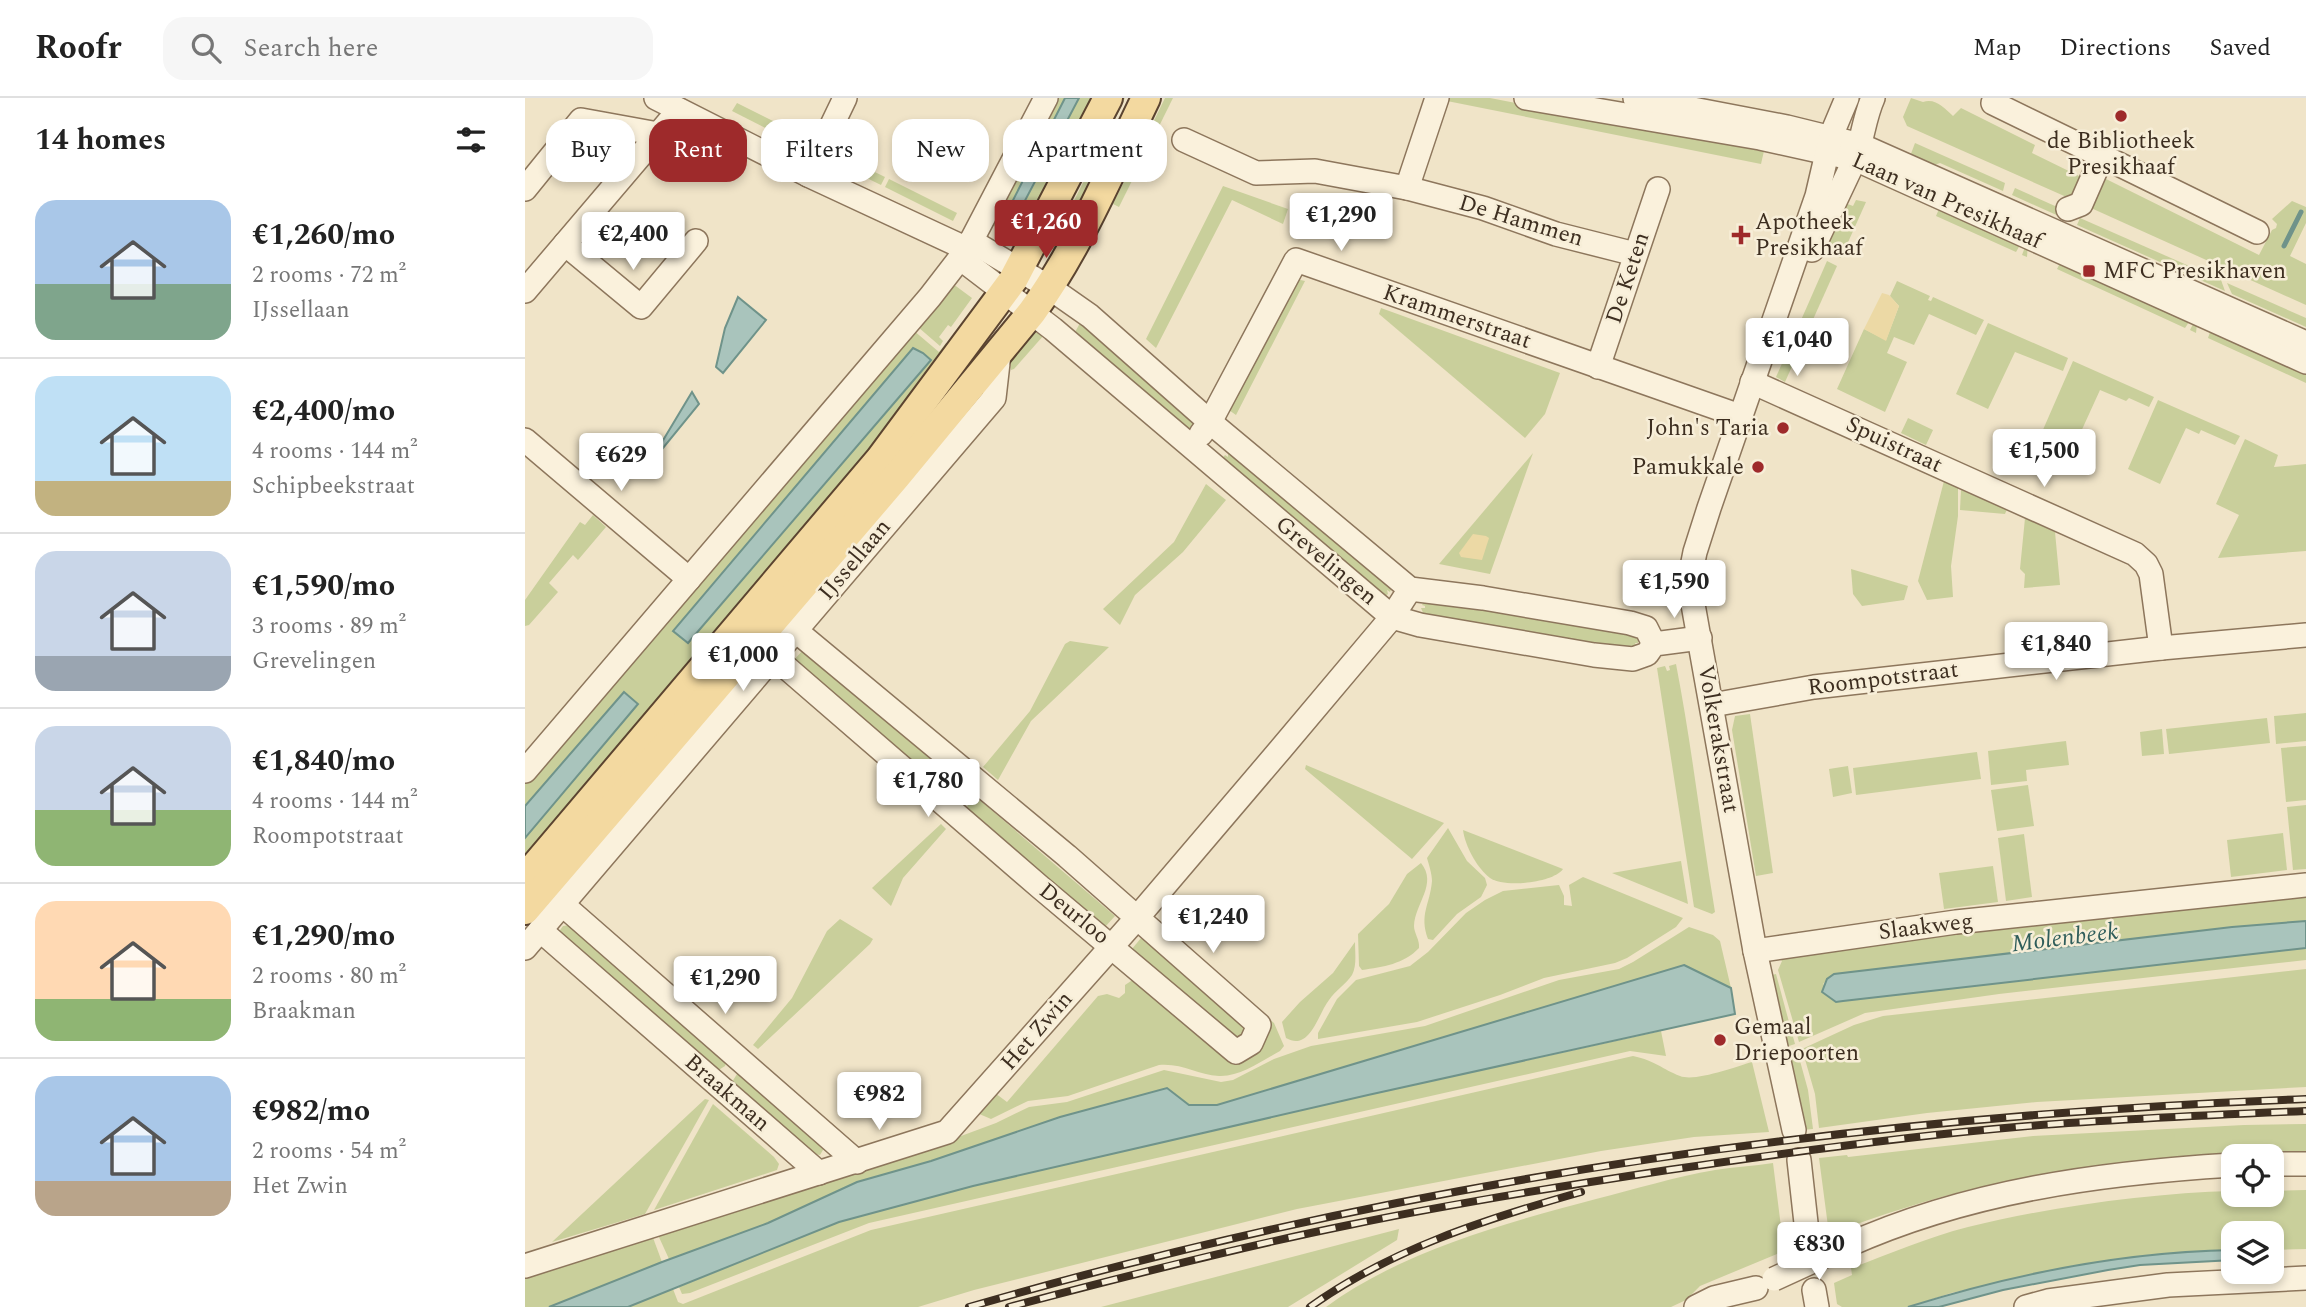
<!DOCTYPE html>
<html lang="en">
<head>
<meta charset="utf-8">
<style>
	:root { --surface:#fff; --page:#f6f6f6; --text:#222; --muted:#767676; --line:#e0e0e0; --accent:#9e2a2b }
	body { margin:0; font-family:Spectral,serif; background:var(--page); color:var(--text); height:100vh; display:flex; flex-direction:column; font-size:26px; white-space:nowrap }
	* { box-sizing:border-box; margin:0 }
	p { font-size:23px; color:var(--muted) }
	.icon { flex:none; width:38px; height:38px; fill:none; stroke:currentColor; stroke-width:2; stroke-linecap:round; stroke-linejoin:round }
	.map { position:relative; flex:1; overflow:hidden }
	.drawer { display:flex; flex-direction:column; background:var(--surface); width:525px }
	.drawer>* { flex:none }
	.top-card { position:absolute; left:21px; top:21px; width:665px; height:63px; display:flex; gap:14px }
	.controls { position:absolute; left:1696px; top:1046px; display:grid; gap:14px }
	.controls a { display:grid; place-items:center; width:63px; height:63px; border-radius:14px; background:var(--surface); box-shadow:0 4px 10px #0003; font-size:35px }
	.price { position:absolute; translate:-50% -60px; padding:0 16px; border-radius:7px; background:#fff; color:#222; font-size:23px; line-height:46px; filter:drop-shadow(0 2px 4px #0008) }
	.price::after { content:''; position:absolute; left:50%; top:42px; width:21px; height:16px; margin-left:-10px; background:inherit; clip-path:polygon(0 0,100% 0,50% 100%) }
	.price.selected { background:var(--accent); color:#fff }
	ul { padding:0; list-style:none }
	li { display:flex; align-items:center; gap:21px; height:175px; padding:0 35px }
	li+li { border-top:2px solid var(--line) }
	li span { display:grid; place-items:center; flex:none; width:196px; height:140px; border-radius:21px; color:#555 }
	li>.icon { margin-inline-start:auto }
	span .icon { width:84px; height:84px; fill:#fffc; stroke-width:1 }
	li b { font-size:30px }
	h2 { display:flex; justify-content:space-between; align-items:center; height:84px; padding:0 35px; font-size:30px }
	.tag { padding:0 24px; border-radius:21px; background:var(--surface); box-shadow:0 4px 10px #0003; font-size:24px; line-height:63px }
	.tag.selected { background:var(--accent); color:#fff }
	header { display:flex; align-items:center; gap:42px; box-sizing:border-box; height:98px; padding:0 35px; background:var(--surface); border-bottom:2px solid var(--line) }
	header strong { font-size:33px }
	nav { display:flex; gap:38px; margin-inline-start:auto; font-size:24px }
	.search { width:490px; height:63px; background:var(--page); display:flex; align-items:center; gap:18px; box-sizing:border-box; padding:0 24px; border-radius:21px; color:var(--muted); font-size:26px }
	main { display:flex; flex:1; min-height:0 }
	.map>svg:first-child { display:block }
</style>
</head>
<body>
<header>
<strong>Roofr</strong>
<div class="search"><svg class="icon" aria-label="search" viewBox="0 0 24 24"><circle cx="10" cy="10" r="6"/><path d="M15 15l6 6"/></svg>Search here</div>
<nav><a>Map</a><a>Directions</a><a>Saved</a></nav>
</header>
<main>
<section class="drawer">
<h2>14 homes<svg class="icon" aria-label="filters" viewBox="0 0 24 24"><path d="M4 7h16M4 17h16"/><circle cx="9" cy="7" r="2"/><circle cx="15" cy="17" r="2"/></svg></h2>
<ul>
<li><span style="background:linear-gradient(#a9c7e8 60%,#7fa58c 0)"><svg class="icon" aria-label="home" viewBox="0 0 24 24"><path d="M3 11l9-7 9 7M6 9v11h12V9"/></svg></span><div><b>€1,260/mo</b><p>2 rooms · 72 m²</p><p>IJssellaan</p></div></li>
<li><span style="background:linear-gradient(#bfe0f5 75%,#c2b280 0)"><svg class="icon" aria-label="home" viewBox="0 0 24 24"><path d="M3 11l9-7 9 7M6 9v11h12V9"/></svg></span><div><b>€2,400/mo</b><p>4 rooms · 144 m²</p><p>Schipbeekstraat</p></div></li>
<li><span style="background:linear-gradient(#c9d6e8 75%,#9aa5b1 0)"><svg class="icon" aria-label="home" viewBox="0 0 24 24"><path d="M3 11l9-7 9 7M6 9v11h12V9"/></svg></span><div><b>€1,590/mo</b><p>3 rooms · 89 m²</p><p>Grevelingen</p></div></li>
<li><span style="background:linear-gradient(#c9d6e8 60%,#8fb573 0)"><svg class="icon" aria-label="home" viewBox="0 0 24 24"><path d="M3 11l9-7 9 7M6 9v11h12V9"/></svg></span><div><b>€1,840/mo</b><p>4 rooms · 144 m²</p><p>Roompotstraat</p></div></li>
<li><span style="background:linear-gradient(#ffd9b3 70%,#8fb573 0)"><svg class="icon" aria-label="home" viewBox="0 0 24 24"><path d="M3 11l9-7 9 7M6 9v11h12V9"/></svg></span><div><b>€1,290/mo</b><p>2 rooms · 80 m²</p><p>Braakman</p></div></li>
<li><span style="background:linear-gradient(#a9c7e8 75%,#b9a48a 0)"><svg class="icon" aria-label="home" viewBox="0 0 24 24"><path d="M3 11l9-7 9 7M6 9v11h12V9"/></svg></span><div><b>€982/mo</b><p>2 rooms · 54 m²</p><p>Het Zwin</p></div></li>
</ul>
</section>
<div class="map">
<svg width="1781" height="1209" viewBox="0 0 1781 1209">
	<rect width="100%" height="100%" fill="#f0e4c8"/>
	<g fill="#c9cf9b" fill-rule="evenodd">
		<path d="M530,0H540L483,114H495L554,0H571L502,138L494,134L488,137L467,127Z"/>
		<path d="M592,0H600L572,60L558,105L534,154L525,150L564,73L574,41Z"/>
		<path d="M640,0H648L594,109L588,106Z"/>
		<path d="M918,0H965L1239,53L1236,66L917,2Z"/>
		<path d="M1386,0L1398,4C1411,0 1419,10 1428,18L1436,10L1510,47L1507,55L1556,79L1546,101L1382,28L1378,19Z"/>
		<path d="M212,5L286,42L282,51L207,13Z"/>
		<path d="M1390,45L1480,85L1478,93L1415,65L1404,69L1384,61Z"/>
		<path d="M311,55L360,79L356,87L307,63Z"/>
		<path d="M364,81L432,115L428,123L360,89Z"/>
		<path d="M1581,81L1734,157L1747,132L1751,130L1752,126L1747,121L1767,103L1781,109V125L1765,158L1781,166V207L1566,110Z"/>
		<path d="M698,88L763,111L758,126L707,102L631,250L621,241Z"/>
		<path d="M1490,90L1539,112L1536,119L1487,97Z"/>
		<path d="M1331,102L1341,104L1316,160L1300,153L1320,105L1328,108Z"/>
		<path d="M1414,111L1480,141L1495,138L1503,146L1502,159L1497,157L1500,149L1495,147L1491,154L1411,118Z"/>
		<path d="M1555,120L1696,182L1700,193L1552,127Z"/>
		<path d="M1302,163L1312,168L1260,284L1251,279Z"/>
		<path d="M1535,165L1672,226L1671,235L1665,232L1668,226L1664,224L1660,230L1532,171Z"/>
		<path d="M771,181L780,183L711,317L701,310L705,300L712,299Z"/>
		<path d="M424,183L447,200L426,229L423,227L414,239L418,243L415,248L393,229Z"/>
		<path d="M1372,183L1405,198L1403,202L1406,203L1408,199L1459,222L1451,237L1404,216L1389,247L1369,239L1362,255L1382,264L1360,314L1312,291L1339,231L1361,242L1374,208L1365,198Z"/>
		<path d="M1702,185L1781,220V229L1707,196Z"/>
		<path d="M856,210L1035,275L1020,316L1000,340L854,216Z"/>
		<path d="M555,225H559L672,322L666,333H663L549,236Z"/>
		<path d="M1463,225L1543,260L1538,273L1490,254L1463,311L1431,296Z"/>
		<path d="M1690,231L1707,243L1781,276V285L1683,240L1685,234Z"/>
		<path d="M388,232L414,254L421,245L423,246L404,281L0,763V740L113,606L99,594L0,708V686ZM398,255L405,263L163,545L148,533Z"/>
		<path d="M514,234L519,237L489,271L486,272L484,263L504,237Z"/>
		<path d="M1548,263L1629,299L1624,309L1604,300L1601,303L1575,292L1549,349L1517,334Z"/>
		<path d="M1633,302L1715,338L1710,347L1676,332L1674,336L1661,330L1635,386L1603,371Z"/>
		<path d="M1383,320L1408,332L1401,347L1376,335Z"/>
		<path d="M1720,341L1753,357L1749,369L1781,366V453L1693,460L1714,417L1691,406Z"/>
		<path d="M706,350L867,489L865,494L862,492L863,496L859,499L696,362L700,357L703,359V355Z"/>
		<path d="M1008,355L965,476L914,466Z"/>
		<path d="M1419,383L1433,389V418L1426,468L1428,499L1402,502L1393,483Z"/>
		<path d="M681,386L701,402L658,454L610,497L595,527L578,511L649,444Z"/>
		<path d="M1436,392L1482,411L1480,416L1435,412Z"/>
		<path d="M68,417L81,429L53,462L48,457L24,485L33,494L4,527L0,528V502L55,424L60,427Z"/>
		<path d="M1500,420L1530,434L1535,487L1499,490L1500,476L1495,471Z"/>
		<path d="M1326,471L1383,488L1379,502L1337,508L1328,496Z"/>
		<path d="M900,502L1109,538L1113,542V545H1110L1112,549L1107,553L899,517L896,510H900V508L897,507Z"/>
		<path d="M545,543L584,549L506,623L473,682L458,669L505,613L540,546Z"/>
		<path d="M278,552L437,688L428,698L268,563Z"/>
		<path d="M1151,566C1167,648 1176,731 1190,814L1187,816L1169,809L1132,570L1140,568L1142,573L1145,572L1144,568Z"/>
		<path d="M1781,615V643L1751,646L1749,618Z"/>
		<path d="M1225,616L1248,775L1231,778L1207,632L1210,618Z"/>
		<path d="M1742,620L1745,645L1644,656L1641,631Z"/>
		<path d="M1637,631L1639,656L1617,658L1615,634Z"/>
		<path d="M1541,643L1544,667L1501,672L1502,683L1466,687L1463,653Z"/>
		<path d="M1781,648V702L1761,704L1756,650Z"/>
		<path d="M1452,654L1456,681L1331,697L1328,670Z"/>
		<path d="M781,667L919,725L887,761L780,671Z"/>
		<path d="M1323,668L1327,695L1308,699L1304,671Z"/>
		<path d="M1503,687L1509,728L1472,733L1466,692Z"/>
		<path d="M450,698L590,818L580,829L441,710Z"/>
		<path d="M1781,707V771L1768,772L1762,709Z"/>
		<path d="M416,726L421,731L378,780L366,808L347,790Z"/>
		<path d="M923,730L942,763L960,780L962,787L956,799L932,816L908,842L903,841C894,816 905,807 907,783C907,776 904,767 902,760Z"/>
		<path d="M938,732L1038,771C1028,785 979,790 965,780C952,770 940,748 938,732Z"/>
		<path d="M1758,735L1762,772L1706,779L1702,742Z"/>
		<path d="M1499,736L1507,799L1481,803L1473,740Z"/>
		<path d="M1156,763L1163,806L1087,775Z"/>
		<path d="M896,765C913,786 890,805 889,828C889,835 895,842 894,850C879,866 858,869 837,872L834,868L833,836L864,806L882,776Z"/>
		<path d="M1468,768L1473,804L1419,811L1414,775Z"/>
		<path d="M1058,779L1158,820L1151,829L1102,860L1090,865L1019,880L975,897L892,924L793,941V935L812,901L831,882L885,868L903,854L941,815L960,802L978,793L1034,787L1039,798V807L1047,808L1044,787Z"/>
		<path d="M1781,795V823L1707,829L1309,876L1298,886L1318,903L1781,850V862L1474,896L1340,915L1274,944L1253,872L1257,863L1252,858L1395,838Z"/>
		<path d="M315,821L348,841L345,846L233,951L228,947L267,900L302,833Z"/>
		<path d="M45,827L202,962L200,968L192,973L33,835L38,828Z"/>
		<path d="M1164,829L1188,837L1195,843L1206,890L1159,867L692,1007H663L406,1063L332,1084L243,1125L144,1161L133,1137L420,1044L471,1025L504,1009L542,1004L639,972L696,984L708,982L749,961L786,948L900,928L1034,882L1094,871L1108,864Z"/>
		<path d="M616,840L722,930L714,942L607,851Z"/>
		<path d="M830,844C830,854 832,868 827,877C821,886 810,893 804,902C793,916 785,954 761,940L757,924L775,904L808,875Z"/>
		<path d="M1781,871V989L1512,1004L1402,1015L1294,1030L1290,996L1277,951L1329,927L1358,918Z"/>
		<path d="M1251,876L1270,946L1261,949L1247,877Z"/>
		<path d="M609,881L704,955L734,913L749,925L759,948L755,953C737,963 715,979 694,978C672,977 658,965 634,967L543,998L503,1003L466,1021L452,1015L470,995L482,1004L573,898L582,896L594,900L600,895V887Z"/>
		<path d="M1136,933L1141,958L1105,953L344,1125L165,1195L157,1196L154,1189L314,1124L448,1088L843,997Z"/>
		<path d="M1272,952L1283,992L1288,1031L1277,1032L1273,991L1264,955Z"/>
		<path d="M1108,958C1131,963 1137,971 1155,978C1170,984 1210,969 1227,964L1244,1034L1169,1039L1076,1053L772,1111L449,1192L393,1209H103L148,1191L153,1204L158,1206L346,1132Z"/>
		<path d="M216,975L301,1047L295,1057L289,1056L207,984L212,976Z"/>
		<path d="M180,1001L184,1002L120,1116L27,1144Z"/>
		<path d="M188,1006L249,1059L254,1066L252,1072L129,1112Z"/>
		<path d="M1781,1026V1056C1672,1058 1564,1067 1457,1089C1405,1100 1354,1118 1304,1136L1294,1060L1322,1057L1323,1059L1508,1038L1719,1027Z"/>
		<path d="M1248,1065L1259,1153L1175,1188L1161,1202L1146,1209H801C877,1153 981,1125 1071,1101C1110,1091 1150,1079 1190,1072C1209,1069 1229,1068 1248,1065Z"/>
		<path d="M1781,1092V1151L1747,1152L1746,1136H1708V1152L1621,1157L1539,1170L1426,1195L1383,1209H1317L1312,1206L1309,1185L1327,1177L1326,1170C1365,1156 1403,1139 1443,1129C1524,1109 1625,1095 1708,1093V1097H1746L1747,1093Z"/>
		<path d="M874,1131L872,1142L763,1209H576Z"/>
		<path d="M127,1137L137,1164L24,1209H0V1175Z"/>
	</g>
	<g fill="#ecd9a5">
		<path d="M1357,195L1364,197L1374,208L1361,243L1339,231Z"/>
		<path d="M948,436L961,438L964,440L957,462L936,459L934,455Z"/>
	</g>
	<g fill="#a9c4bc" stroke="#6f938a" stroke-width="2">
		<path d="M540,0H554L494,114L488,117L482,114Z"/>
		<path d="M213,199L241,222L198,275L191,269L200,230Z"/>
		<path d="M388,250L398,255L406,262L163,545L148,533Z"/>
		<path d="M167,294L174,306L125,366V364Z"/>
		<path d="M99,594L113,606L0,740V708Z"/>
		<path d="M1781,823V850L1318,903L1311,904L1297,894L1302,881L1309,876L1707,829Z"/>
		<path d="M1159,867L1206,890L1210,916L843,997L448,1088L314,1124L103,1209H24L137,1164L243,1125L332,1084L406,1063L535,1019L642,990L664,1007H692Z"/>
		<path d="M1708,1152V1162L1615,1167L1583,1172L1478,1192L1414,1209H1383C1488,1176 1598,1154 1708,1152Z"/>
	</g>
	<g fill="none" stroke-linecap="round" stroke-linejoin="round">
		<path stroke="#6f938a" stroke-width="5" d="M1759,148L1776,114"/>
		<defs>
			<g id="minor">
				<path d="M131,0L283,77L442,151"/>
				<path d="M1001,0L1235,40L1330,61L1781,264"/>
				<path d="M1110,0L1262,29L1335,47L1781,245"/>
				<path d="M1468,5L1577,58"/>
				<path d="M659,42L731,75L790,73L882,90L912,0"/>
				<path d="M283,77L320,0"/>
				<path d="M882,90L958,110L1031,136L1110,156"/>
				<path d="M0,91L56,22L133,36"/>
				<path d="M1543,111L1556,106L1577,58L1732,134"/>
				<path d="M446,143L525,190L565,218L685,324L885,491L958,500L1105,525L1121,530L1129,546"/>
				<path d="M40,146L116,209L171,143"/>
				<path d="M1287,152L1330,61C1338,40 1339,20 1348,0"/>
				<path d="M435,160L528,231L867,519L895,527L1069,557L1108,561L1122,556L1129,546L1175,540"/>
				<path d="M0,193L154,12"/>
				<path d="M1073,269L1133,91"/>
				<path d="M1227,284L1610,456L1621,466L1626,476L1636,550"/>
				<path d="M676,336L685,324L771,162L1215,318"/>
				<path d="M0,342L164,481"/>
				<path d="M248,558L515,789L711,954L726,945L734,927L726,920L542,758L270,532"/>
				<path d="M1187,607L1289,589L1636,550L1781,537"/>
				<path d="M0,673L405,199L442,151L521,0"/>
				<path d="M38,807L332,1064"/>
				<path d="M15,832L294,1075"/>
				<path d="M0,850L469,300L474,256"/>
				<path d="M1230,853L1431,824L1781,787"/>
				<path d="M1269,1032L1230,853L1164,484L1170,454L1184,410L1292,98L1306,38L1322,0"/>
				<path d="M1274,1062L1283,1143"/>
				<path d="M1746,1066H1781"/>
				<path d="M1321,1148C1443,1093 1575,1075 1708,1067"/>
				<path d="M0,1168L422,1034L611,821L755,652L867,519L885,491"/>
				<path d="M1289,1192L1292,1209"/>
				<path d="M1171,1209L1189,1200L1231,1190"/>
				<path d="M1501,1209L1523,1203L1643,1187L1781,1180"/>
			</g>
			<g id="major">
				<path d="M0,780L355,361L488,182L583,0"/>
				<path d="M0,812L371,379L507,214C554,149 586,72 621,0"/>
			</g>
		</defs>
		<use href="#minor" stroke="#8d765c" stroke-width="26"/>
		<use href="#major" stroke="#5b4430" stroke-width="32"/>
		<use href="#minor" stroke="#faf1dc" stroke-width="23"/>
		<use href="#major" stroke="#f3d9a0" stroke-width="28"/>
		<defs>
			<g id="rail">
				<path d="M444,1209C878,1083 1330,1018 1781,1001"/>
				<path d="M484,1209C597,1179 710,1150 824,1127C930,1105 1037,1088 1143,1072C1259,1055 1374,1039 1491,1029C1587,1021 1684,1017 1781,1013"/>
				<path d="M785,1209C866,1151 961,1121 1056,1094"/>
			</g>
		</defs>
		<use href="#rail" stroke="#3d2e20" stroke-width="8"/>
		<use href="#rail" stroke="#f7eed8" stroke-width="5" stroke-dasharray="16" stroke-linecap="butt"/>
		<defs>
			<path id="minor-bridge" d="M1249,1181L1321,1148"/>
		</defs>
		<use href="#minor-bridge" stroke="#8d765c" stroke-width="26" stroke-linecap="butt"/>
		<use href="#minor-bridge" stroke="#faf1dc" stroke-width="23"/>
	</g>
	<g fill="#9e2a2b" stroke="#f7eed8" stroke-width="2.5">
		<circle cx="1596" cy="18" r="7"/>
		<path d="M1212.5 126.5h7v7h7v7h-7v7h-7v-7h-7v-7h7z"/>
		<rect x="1557" y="166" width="14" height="14" rx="3.5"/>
		<circle cx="1258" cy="330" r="7"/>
		<circle cx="1233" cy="369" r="7"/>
		<circle cx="1195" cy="942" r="7"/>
	</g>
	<g text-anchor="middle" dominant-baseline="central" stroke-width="5" stroke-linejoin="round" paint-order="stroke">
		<g font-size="23" fill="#3d2e20" stroke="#f7eed8" text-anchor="start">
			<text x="1596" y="43" text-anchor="middle">de Bibliotheek<tspan x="1596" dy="26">Presikhaaf</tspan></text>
			<text x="1230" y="124">Apotheek<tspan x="1230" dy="26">Presikhaaf</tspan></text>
			<text x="1578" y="173">MFC Presikhaven</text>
			<text x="1244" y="330" text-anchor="end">John's Taria</text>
			<text x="1219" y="369" text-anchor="end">Pamukkale</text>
			<text x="1209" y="929">Gemaal<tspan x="1209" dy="26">Driepoorten</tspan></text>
		</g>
		<g font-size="23" fill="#3d2e20" stroke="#f7eed8">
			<text transform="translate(1422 103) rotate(24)">Laan van Presikhaaf</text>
			<text transform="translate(996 123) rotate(17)">De Hammen</text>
			<text transform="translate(1103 180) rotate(-72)">De Keten</text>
			<text transform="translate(932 219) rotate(19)">Krammerstraat</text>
			<text transform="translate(1369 347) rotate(25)">Spuistraat</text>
			<text transform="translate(330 462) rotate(-50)">IJssellaan</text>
			<text transform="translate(801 463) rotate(40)">Grevelingen</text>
			<text transform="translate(1358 581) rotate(-7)">Roompotstraat</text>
			<text transform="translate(1193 641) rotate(80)">Volkerakstraat</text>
			<text transform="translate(549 816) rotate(39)">Deurloo</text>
			<text transform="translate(1401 829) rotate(-7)">Slaakweg</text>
			<text transform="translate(512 933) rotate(-49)">Het Zwin</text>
			<text transform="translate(202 995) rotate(41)">Braakman</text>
		</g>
		<g font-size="24" font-style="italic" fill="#2f5d5a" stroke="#f7eed8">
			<text transform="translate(1540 840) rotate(-7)">Molenbeek</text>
		</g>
	</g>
</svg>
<div class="controls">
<a><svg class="icon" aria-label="locate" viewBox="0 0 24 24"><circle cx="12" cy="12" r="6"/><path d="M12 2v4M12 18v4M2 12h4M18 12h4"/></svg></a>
<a><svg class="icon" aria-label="layers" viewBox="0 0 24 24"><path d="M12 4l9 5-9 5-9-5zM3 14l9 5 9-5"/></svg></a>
</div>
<b class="price" style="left:816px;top:155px">€1,290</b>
<b class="price selected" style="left:521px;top:162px">€1,260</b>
<b class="price" style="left:108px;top:174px">€2,400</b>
<b class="price" style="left:1272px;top:280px">€1,040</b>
<b class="price" style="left:1519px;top:391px">€1,500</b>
<b class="price" style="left:96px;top:395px">€629</b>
<b class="price" style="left:1149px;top:522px">€1,590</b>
<b class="price" style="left:1531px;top:584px">€1,840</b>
<b class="price" style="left:218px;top:595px">€1,000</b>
<b class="price" style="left:403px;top:721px">€1,780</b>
<b class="price" style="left:688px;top:857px">€1,240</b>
<b class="price" style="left:200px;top:918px">€1,290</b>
<b class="price" style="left:354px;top:1034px">€982</b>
<b class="price" style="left:1294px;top:1184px">€830</b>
<div class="top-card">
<a class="tag">Buy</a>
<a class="tag selected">Rent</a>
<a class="tag">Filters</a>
<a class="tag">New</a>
<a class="tag">Apartment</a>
</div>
</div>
</main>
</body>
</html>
